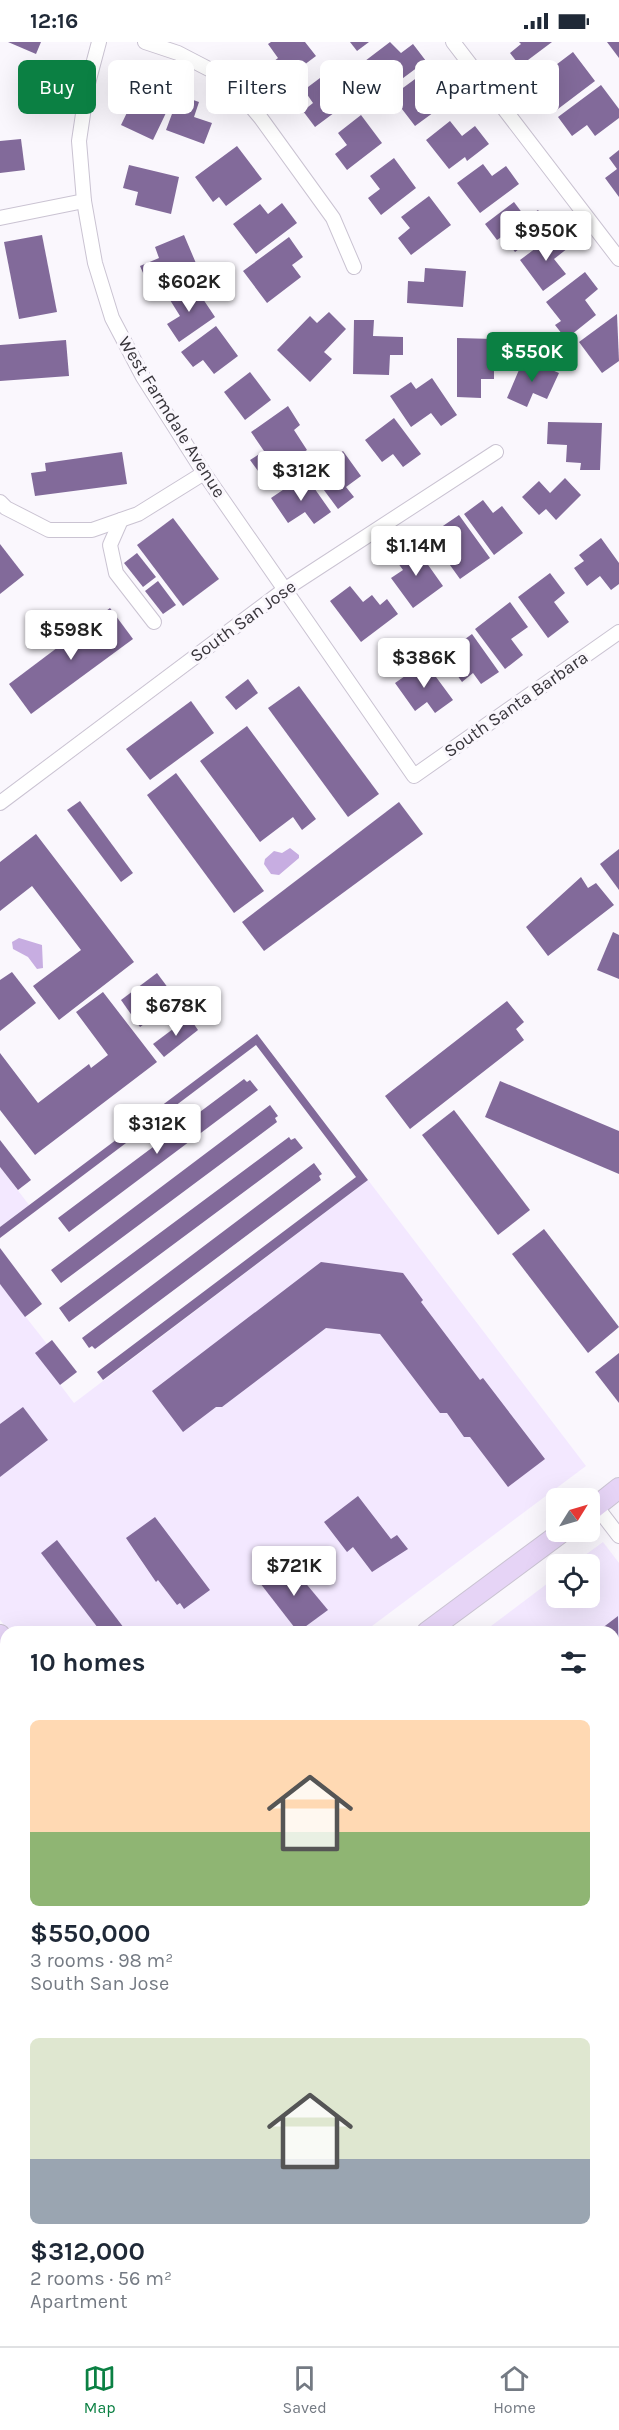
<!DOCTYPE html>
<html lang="en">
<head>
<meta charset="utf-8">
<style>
	:root { --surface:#fff; --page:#f6f6f7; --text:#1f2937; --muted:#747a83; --line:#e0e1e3; --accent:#0b8043 }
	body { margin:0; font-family:Karla,sans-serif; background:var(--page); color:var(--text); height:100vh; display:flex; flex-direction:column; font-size:22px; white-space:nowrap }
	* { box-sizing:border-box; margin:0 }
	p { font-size:20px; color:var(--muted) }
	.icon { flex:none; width:33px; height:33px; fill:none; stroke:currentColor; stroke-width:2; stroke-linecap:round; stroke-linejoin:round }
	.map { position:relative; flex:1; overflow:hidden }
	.side { position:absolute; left:0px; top:1584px; width:620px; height:720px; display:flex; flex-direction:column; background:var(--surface); border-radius:18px 18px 0 0; box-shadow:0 6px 24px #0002 }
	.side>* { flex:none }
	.banner { position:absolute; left:18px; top:18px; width:584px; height:54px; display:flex; gap:12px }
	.needle { width:39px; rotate:53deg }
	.buttons { position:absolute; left:546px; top:1446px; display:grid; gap:12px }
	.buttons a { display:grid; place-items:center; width:54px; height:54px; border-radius:9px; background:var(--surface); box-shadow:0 6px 24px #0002; font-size:30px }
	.price { position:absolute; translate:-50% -51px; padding:0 14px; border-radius:6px; background:#fff; color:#222; font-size:20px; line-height:39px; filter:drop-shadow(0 2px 3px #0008) }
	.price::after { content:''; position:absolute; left:50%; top:36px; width:18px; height:14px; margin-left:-9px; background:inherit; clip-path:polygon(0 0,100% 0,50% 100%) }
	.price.on { background:var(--accent); color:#fff }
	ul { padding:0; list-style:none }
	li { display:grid; align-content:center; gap:12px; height:318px; padding:0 30px }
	li span { display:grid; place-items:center; height:186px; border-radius:9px; color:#555 }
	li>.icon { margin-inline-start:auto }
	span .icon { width:108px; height:108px; fill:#fffc; stroke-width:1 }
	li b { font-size:26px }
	h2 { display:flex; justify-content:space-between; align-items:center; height:72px; padding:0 30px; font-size:26px }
	.chip { padding:0 21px; border-radius:9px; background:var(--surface); box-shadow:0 6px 24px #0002; font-size:21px; line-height:54px }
	.chip.on { background:var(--accent); color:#fff }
	.status { display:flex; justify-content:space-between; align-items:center; height:42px; padding:0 30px; background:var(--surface); direction:ltr }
	.status svg { height:16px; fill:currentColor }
	.tabs { display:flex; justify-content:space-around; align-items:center; height:84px; border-top:2px solid var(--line); background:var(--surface); font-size:16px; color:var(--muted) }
	.tabs a { display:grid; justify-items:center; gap:3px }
	.tabs .on { color:var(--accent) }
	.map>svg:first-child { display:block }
</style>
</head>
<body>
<div class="status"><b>12:16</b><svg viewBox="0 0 49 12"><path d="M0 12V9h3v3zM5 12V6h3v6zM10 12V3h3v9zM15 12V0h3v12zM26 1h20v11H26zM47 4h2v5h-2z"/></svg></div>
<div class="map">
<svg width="619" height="2304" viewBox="0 0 619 2304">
	<rect width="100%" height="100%" fill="#faf7fd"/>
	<g fill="#f3e8ff">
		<path d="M0,1125L29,1163L0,1185Z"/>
		<path d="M368,1138L586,1424L364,1590H10L0,1578V1242L47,1302L36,1311L74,1361Z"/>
		<path d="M603,1500L619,1521V2304H551L546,2298H614V1590H483L556,1535V1556H590V1522H573Z"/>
		<path d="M0,1683L6,1691V1846L0,1851Z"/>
		<path d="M6,1946V2298H483L488,2304H0V1950Z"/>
	</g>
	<g fill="#e7d6f8">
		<path d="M135,2298H259L267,2304H134Z"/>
		<path d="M353,2298H461L465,2304H347Z"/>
	</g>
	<g fill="#c7ade1">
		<path d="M290,806L299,813V816L279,833L271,832L264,822L265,817L274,809L282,811Z"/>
		<path d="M19,896L42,903L43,926L37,927L28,915L13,907L12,900Z"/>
	</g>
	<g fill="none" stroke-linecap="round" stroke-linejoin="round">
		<path stroke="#c7ade1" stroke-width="5" d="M349,2298L351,2301"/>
	</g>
	<g fill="#826a9a">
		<path d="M8,0H41L36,12Z"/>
		<path d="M271,0H305L316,14L280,41L268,24L278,16L268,2Z"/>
		<path d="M350,0H369L357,9Z"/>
		<path d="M390,0L401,11L413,2L426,19L387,48L365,19Z"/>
		<path d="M519,0H552L520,24L510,11L521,2Z"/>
		<path d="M607,0H619V16Z"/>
		<path d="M573,10L595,39L554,70L540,52L552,42L544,32Z"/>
		<path d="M430,26L443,42L431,51L441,65L415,84L392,54Z"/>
		<path d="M328,30L350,59L315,85L303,69L313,61L304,48Z"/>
		<path d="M150,38L176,50L153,98L121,83L134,56L140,59Z"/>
		<path d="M601,43L619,67V76L595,94L587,83L572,94L558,75Z"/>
		<path d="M179,53L199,60L194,75L212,81L204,102L166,88Z"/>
		<path d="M361,73L382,101L347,128L335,112L347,103L338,91Z"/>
		<path d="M450,79L462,94L475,84L489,102L467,119L465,115L449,127L426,98Z"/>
		<path d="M21,97L25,128L0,131V99Z"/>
		<path d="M237,104L262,137L226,164L219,155L213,160L195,135Z"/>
		<path d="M619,108V155L605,136L617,127L609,116Z"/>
		<path d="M394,116L416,146L381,173L368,156L380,147L370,134Z"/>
		<path d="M483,122L492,134L506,124L519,142L480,171L457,141Z"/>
		<path d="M129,123L179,135L171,172L135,163L138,150L123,146Z"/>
		<path d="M429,154L451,183L411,213L398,196L410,186L401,175Z"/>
		<path d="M514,160L526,176L538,168L550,184L515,210L503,194L497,198L485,182Z"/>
		<path d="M282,161L297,181L256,212L233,182L260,162L268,172Z"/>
		<path d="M556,191L568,206L554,217L566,232L543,249L520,218Z"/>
		<path d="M42,193L57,270L19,277L4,200Z"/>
		<path d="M184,193L198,226L150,247L140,224L159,216L155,205Z"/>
		<path d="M289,195L303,215L292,223L301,235L267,261L243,229Z"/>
		<path d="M425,226L466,229L463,265L407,261L408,239L424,240Z"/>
		<path d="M585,230L598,247L585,258L596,273L566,297L555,283L561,279L546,260Z"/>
		<path d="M193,242L215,275L179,300L167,282L180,274L170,258Z"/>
		<path d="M329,270L346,287L324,310L332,317L310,340L277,308L310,274L317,281Z"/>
		<path d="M617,272L619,319L602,331L579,300Z"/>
		<path d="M354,278H374L373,294L403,295V313H390L389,333L353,332Z"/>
		<path d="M216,284L238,314L214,332L203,318L193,325L181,310Z"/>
		<path d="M457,296L494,297V337H481V356L457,355Z"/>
		<path d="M66,298L69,334L0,339V303Z"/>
		<path d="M524,316L559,331L547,357L533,351L527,365L507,356Z"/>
		<path d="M250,330L271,358L245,378L224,350Z"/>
		<path d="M432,336L457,373L441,384L431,371L411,385L390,354L411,340L416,347Z"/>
		<path d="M288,364L300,383L294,388L307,408L264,437L250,418L264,409L251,390Z"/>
		<path d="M394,376L421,412L403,425L393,412L382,420L365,398Z"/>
		<path d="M548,380L602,381L600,428H580L581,421L566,420L567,403L547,402Z"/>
		<path d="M343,409L361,434L346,445L354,455L338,467L312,432Z"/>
		<path d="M122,410L127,442L35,454L31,431L46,429L45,421Z"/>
		<path d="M305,433L331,470L314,482L305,470L288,481L271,456Z"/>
		<path d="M565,436L581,453L556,478L546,467L539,473L522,455L539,439L550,451Z"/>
		<path d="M483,458L493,471L502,464L523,491L494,513L464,472Z"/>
		<path d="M459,473L490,516L460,537L442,512L450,506L437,488Z"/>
		<path d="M173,476L219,537L183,564L137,503Z"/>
		<path d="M601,496L619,521V542L611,548L600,534L587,544L574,526L584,519L579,513Z"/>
		<path d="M0,502L24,533L0,552Z"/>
		<path d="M414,503L443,544L413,566L391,536L403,528L395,517Z"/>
		<path d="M137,511L156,535L143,545L124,521Z"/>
		<path d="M550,531L565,551L554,560L569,580L548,596L518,555Z"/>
		<path d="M158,539L176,563L163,572L145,549Z"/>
		<path d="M350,544L363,560L372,553L380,563L387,557L398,572L361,600L330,559Z"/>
		<path d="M510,560L528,585L511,597L523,613L505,627L475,587Z"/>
		<path d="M110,566L133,597L31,672L9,642Z"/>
		<path d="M472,592L499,630L481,642L473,631L462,640L443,613Z"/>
		<path d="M425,620L453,658L435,671L427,660L415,669L395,641Z"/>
		<path d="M248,637L258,651L236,668L225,655Z"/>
		<path d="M299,644L379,752L348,775L268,666Z"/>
		<path d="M191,659L214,691L150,738L126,707Z"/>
		<path d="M247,684L316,777L302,788L293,775L260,800L200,719Z"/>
		<path d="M176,731L264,849L234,871L147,753Z"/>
		<path d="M80,759L133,831L121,840L67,768Z"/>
		<path d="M399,760L423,792L264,909L242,880Z"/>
		<path d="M36,792L134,920L59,978L33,944L81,908L32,844L0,869V820Z"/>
		<path d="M619,807V848L600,822Z"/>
		<path d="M581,835L588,846L596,841L614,863L548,914L526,885Z"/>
		<path d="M613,890L619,893V937L597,928Z"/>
		<path d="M12,930L36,961L0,989V938Z"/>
		<path d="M157,931L177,958L140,985L121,958Z"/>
		<path d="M103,950L157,1020L35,1113L0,1068V1011L38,1061L89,1022L91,1026L108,1013L76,970Z"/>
		<path d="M507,959L524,980L516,987L524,998L410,1087L385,1054Z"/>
		<path d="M189,975L198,988L164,1015L153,1002Z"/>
		<path d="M257,992L368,1138L103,1338L97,1330L356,1135L256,1003L0,1196V1185Z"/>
		<path d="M244,1037L247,1040L250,1038L258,1048L69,1190L58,1176Z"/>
		<path d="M500,1039L619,1089V1132L485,1075Z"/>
		<path d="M270,1063L278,1074L275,1076L277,1080L61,1241L51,1228Z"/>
		<path d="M454,1068L530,1168L498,1193L422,1093Z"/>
		<path d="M289,1095L291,1098L295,1096L303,1106L69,1280L59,1266Z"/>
		<path d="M0,1098L31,1138L18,1148L0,1125Z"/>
		<path d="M314,1121L322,1132L319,1134L321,1138L95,1307L92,1304L89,1306L82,1296Z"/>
		<path d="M544,1187L619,1285L588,1311L512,1212Z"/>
		<path d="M0,1206L42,1262L25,1275L0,1242Z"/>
		<path d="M321,1220L403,1231L423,1258L421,1260L480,1338L483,1336L545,1417L508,1445L470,1395H464L447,1371H440L380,1292L326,1286L222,1365H216L183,1390L152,1349Z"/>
		<path d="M52,1298L77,1330L60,1343L35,1311Z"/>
		<path d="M619,1311V1361L595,1330Z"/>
		<path d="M23,1365L48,1398L0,1435V1382Z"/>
		<path d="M358,1454L391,1497L397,1493L408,1507L372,1530L353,1505L347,1510L324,1480Z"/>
		<path d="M155,1475L210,1548L184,1567L180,1561L177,1563L158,1538L156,1540L126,1496Z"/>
		<path d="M57,1498L127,1590H101L41,1511Z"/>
		<path d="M288,1520L328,1568L298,1590L260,1541Z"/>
		<path d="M618,1574L619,1666L614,1670V1590H597Z"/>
		<path d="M619,1894V2091L614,2095V1898Z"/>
		<path d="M614,2165L619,2172V2201L614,2205Z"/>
	</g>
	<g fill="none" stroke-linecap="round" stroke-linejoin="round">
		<defs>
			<g id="minor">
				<path d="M99,0L87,45L79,99L84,159L95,221L112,276L143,335L204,431L414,734L619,590"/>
				<path d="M145,0L178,11L228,37L260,75L333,176L354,225"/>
				<path d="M453,0L619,217"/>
				<path d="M0,176L84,159"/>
				<path d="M0,460L6,466L49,488H92L138,472L204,431"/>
				<path d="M121,478L110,503L116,531L154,580"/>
				<path d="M0,761L284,548L496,410"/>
				<path d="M596,1464L619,1494"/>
			</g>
			<g id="secondary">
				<path d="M590,1469L619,1446"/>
				<path d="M427,1590L562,1490"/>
				<path d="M0,1593L6,1601"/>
				<path d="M0,1653L6,1661"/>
				<path d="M0,1907L6,1903"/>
				<path d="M494,2298L499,2304"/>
				<path d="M534,2298L539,2304"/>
			</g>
		</defs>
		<use href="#minor" stroke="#cac3d2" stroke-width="16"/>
		<use href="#secondary" stroke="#cac3d2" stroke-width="22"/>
		<use href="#minor" stroke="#fff" stroke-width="14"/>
		<use href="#secondary" stroke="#e6d4f6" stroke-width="20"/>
	</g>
	<g text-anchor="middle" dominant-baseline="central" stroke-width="6" stroke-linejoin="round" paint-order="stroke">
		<g font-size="18" fill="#38353b" stroke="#faf7fd">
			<text transform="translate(172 375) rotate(58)">West Farmdale Avenue</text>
			<text transform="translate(243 579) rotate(-36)">South San Jose</text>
			<text transform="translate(516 662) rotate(-35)">South Santa Barbara</text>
		</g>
	</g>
</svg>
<div class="buttons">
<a><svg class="needle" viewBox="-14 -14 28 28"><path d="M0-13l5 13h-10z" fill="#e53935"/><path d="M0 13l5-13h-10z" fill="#747a83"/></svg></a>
<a><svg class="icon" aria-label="locate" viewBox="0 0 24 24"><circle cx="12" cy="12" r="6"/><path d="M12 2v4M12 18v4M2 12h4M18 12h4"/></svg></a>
</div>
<b class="price" style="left:546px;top:220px">$950K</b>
<b class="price" style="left:189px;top:271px">$602K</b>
<b class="price on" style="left:532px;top:341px">$550K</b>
<b class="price" style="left:301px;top:460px">$312K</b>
<b class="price" style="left:416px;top:535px">$1.14M</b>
<b class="price" style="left:71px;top:619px">$598K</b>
<b class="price" style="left:424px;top:647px">$386K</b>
<b class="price" style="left:176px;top:995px">$678K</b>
<b class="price" style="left:157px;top:1113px">$312K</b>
<b class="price" style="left:294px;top:1555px">$721K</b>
<div class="banner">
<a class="chip on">Buy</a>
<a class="chip">Rent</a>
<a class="chip">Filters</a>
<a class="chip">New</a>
<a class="chip">Apartment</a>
</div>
<section class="side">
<h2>10 homes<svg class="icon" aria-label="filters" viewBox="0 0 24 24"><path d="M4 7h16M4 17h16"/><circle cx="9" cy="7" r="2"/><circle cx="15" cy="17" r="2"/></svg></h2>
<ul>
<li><span style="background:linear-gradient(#ffd9b3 60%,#8fb573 0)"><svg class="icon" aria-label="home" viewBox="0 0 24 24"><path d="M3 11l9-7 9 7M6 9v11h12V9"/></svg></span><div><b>$550,000</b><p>3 rooms · 98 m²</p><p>South San Jose</p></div></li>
<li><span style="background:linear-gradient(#dfe7d0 65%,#9aa5b1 0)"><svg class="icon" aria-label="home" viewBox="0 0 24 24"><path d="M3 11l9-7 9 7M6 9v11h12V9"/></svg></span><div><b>$312,000</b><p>2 rooms · 56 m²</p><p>Apartment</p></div></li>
</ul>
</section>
</div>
<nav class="tabs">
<a class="on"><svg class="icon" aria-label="map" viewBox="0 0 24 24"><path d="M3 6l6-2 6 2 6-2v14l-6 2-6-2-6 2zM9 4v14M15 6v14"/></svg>Map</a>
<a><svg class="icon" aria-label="saved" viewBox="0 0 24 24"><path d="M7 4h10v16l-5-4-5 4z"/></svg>Saved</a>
<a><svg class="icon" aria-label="home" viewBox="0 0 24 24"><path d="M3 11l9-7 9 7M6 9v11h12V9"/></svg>Home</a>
</nav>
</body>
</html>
